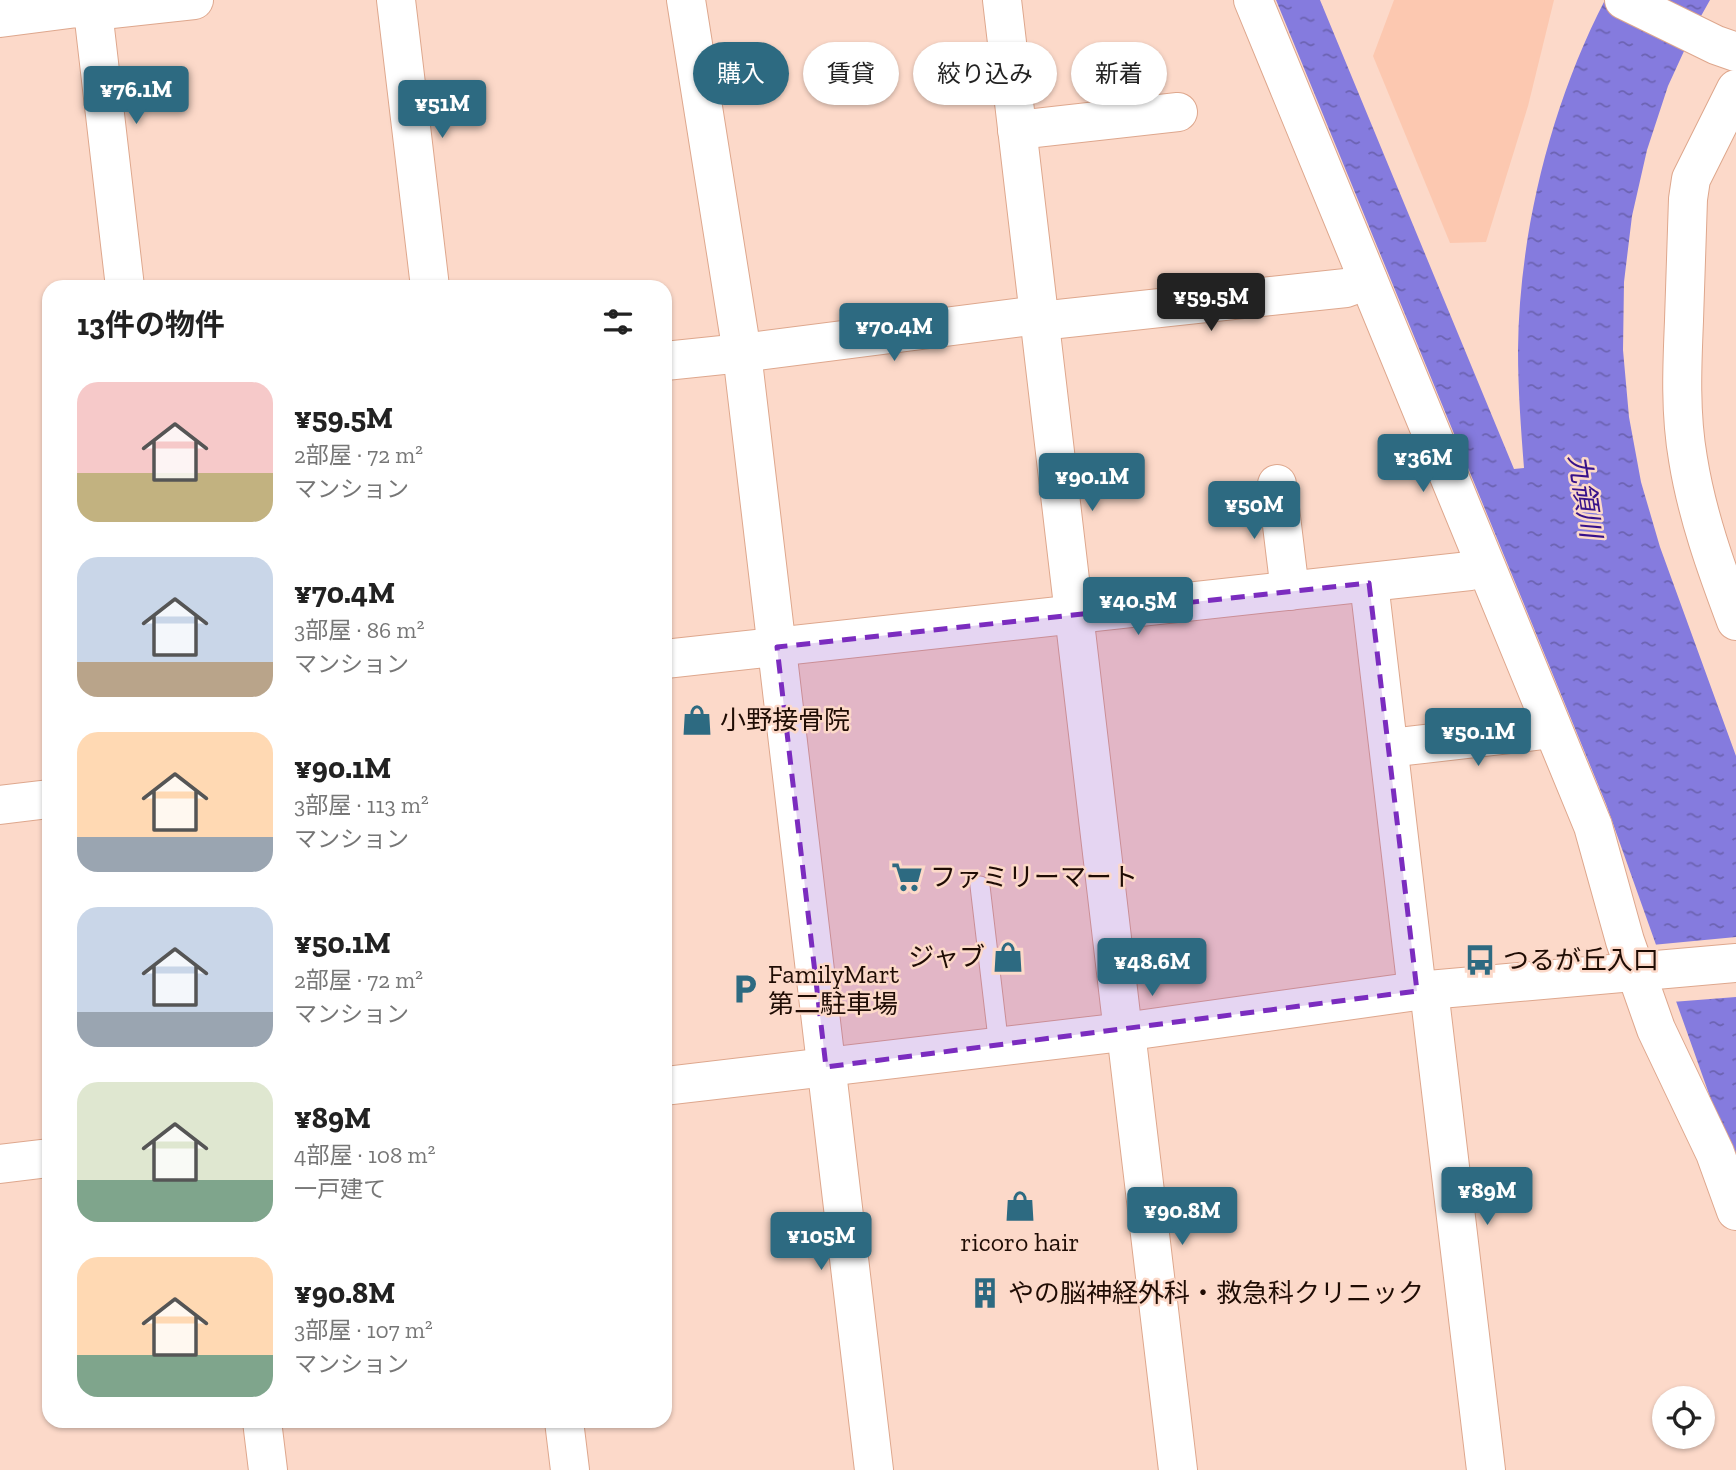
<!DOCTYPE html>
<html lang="ja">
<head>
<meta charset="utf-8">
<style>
	:root { --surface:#fff; --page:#f2f2f2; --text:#222; --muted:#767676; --accent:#2d6a81 }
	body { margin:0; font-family:"Zilla Slab","Noto Sans JP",serif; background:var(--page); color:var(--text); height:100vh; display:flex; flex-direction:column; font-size:26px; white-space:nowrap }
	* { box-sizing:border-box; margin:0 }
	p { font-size:23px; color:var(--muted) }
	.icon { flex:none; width:38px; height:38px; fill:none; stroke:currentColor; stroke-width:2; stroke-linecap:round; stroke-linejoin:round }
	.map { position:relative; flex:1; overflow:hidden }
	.panel { position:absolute; left:42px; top:280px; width:630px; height:1148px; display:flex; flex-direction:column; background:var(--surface); border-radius:21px; box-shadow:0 2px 5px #0004 }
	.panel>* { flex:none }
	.hud { position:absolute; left:693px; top:42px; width:665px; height:63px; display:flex; gap:14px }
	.controls { position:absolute; left:1652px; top:1386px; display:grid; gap:14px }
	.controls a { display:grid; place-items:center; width:63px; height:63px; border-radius:50%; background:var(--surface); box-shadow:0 2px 5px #0004; font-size:35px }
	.price { position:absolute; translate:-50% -60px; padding:0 16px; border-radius:7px; background:var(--accent); color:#fff; font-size:23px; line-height:46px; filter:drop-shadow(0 2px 4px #0008) }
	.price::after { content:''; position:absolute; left:50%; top:42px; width:21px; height:16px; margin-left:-10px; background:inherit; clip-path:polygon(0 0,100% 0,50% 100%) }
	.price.current { background:#222; color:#fff }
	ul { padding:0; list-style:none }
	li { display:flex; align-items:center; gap:21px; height:175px; padding:0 35px }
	li span { display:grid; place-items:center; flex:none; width:196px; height:140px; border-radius:21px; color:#555 }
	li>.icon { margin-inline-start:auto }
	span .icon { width:84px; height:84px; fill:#fffc; stroke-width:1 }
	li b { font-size:30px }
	h2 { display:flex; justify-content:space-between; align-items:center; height:84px; padding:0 35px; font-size:30px }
	.pill { padding:0 24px; border-radius:32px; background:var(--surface); box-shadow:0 2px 5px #0004; font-size:24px; line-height:63px }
	.pill.current { background:var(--accent); color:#fff }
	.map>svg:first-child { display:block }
</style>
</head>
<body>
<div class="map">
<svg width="1736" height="1470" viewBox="0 0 1736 1470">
	<defs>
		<pattern id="water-ripples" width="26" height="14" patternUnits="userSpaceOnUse" patternTransform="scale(1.75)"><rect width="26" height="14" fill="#857bde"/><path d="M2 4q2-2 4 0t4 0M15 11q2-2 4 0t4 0" fill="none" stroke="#6c63b2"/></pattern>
	</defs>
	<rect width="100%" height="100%" fill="#fcd9c9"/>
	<path fill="#fcc8b0" d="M1394,0H1554L1528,106L1486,242L1450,243L1373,56Z"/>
	<path fill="url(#water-ripples)" d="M1276,0H1320L1514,469L1524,468C1521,429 1518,390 1518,350C1519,233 1551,104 1605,0H1710L1696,25L1668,86L1647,150L1632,216L1624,282L1623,350L1629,417L1641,482L1660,547L1736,756V1170L1606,804Z"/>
	<path fill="#fcd9c9" d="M1736,937V997L1672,1002L1652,945Z"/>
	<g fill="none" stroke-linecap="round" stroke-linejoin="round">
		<defs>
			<path id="service" d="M980,886L999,1047"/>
			<g id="minor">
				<path d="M396,0L430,287"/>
				<path d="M1002,0L1123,1032"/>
				<path d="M1253,0L1593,826L1625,941L1656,1029L1715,1153L1736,1211"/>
				<path d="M1624,0L1716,45L1736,52"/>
				<path d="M93,11L194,0"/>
				<path d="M0,18L85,7L93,11L125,287"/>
				<path d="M1736,89L1691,179L1688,199C1687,239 1685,280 1684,321C1682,367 1680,413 1688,459C1697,515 1716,568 1736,621"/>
				<path d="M1017,130L1178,112"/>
				<path d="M1040,321L1346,288L1368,280"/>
				<path d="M665,361L742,353L1039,315"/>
				<path d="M1277,484L1290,591"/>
				<path d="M1369,583L1417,991"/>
				<path d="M665,659L1470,571L1485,565"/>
				<path d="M1389,748L1536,731L1551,725"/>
				<path d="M0,805L49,799"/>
				<path d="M1429,990L1486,1470"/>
				<path d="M1126,1032L1178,1470"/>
				<path d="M262,1421L268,1470"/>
				<path d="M564,1421L570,1470"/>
			</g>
			<g id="tertiary">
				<path d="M686,0L742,353L874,1470"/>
				<path d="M665,1086L1123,1032L1417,991L1736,963"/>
				<path d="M0,1164L49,1158"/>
			</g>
		</defs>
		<use href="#service" stroke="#dea78d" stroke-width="21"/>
		<use href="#minor" stroke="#dea78d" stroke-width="40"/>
		<use href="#tertiary" stroke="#dea78d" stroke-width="40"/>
		<use href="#service" stroke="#fff" stroke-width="19"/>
		<use href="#minor" stroke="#fff" stroke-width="38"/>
		<use href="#tertiary" stroke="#fff" stroke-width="38"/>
	</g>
	<path fill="#7b2cbf" fill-opacity="0.2" stroke="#7b2cbf" stroke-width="5" stroke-dasharray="14 9" stroke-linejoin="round" d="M1369,583L1417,991L826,1067L777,647Z"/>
	<defs>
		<symbol id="shop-bare" viewBox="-9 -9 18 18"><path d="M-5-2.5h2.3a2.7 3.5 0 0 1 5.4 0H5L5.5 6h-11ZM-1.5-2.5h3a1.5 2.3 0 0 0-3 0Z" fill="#2d6a81" stroke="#fcd9c9" stroke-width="2.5" paint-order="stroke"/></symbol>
		<symbol id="supermarket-bare" viewBox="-9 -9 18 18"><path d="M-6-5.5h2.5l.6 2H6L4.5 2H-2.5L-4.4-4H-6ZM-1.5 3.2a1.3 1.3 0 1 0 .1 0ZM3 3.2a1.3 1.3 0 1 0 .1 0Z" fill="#2d6a81" stroke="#fcd9c9" stroke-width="2.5" paint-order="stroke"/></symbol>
		<symbol id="bus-bare" viewBox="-9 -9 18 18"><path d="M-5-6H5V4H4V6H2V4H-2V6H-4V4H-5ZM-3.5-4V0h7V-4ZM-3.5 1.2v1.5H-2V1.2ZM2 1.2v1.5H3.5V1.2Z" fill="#2d6a81" stroke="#fcd9c9" stroke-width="2.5" paint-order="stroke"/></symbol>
		<symbol id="parking-bare" viewBox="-9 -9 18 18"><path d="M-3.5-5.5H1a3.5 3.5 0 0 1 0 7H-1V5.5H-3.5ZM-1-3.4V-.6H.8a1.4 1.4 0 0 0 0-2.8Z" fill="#2d6a81" stroke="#fcd9c9" stroke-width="2.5" paint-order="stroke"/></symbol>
		<symbol id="building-bare" viewBox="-9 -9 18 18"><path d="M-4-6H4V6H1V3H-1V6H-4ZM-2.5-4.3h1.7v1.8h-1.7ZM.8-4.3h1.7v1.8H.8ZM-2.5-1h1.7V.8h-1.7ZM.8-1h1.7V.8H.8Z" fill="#2d6a81" stroke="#fcd9c9" stroke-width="2.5" paint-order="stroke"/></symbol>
	</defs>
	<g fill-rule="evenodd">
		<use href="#shop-bare" x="675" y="698" width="44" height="44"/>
		<use href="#supermarket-bare" x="885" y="855" width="44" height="44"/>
		<use href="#shop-bare" x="986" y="935" width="44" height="44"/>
		<use href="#bus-bare" x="1458" y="938" width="44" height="44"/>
		<use href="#parking-bare" x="723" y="967" width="44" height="44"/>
		<use href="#shop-bare" x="998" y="1184" width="44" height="44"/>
		<use href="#building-bare" x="963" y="1271" width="44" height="44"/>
	</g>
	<g text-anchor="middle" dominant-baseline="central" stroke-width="5" stroke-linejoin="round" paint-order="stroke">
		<g font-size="26" fill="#1f0c04" stroke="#fcd9c9" text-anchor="start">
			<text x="720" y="720">小野接骨院</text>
			<text x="930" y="877">ファミリーマート</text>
			<text x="985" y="957" text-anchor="end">ジャブ</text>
			<text x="1503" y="960">つるが丘入口</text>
			<text x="768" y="974">FamilyMart<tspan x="768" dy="30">第二駐車場</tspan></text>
			<text x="1020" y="1242" text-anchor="middle">ricoro hair</text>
			<text x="1008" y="1293">やの脳神経外科・救急科クリニック</text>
		</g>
		<g font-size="28" font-style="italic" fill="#37128a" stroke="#fcd9c9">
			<text transform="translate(1585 496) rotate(81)">九領川</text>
		</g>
	</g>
</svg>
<div class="controls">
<a><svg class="icon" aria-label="locate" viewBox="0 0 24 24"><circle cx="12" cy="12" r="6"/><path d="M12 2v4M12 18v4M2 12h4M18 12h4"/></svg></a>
</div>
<b class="price" style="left:136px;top:126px">¥76.1M</b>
<b class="price" style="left:442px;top:140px">¥51M</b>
<b class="price current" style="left:1211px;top:333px">¥59.5M</b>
<b class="price" style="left:894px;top:363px">¥70.4M</b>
<b class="price" style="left:1423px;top:494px">¥36M</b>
<b class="price" style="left:1092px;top:513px">¥90.1M</b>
<b class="price" style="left:1254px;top:541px">¥50M</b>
<b class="price" style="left:1138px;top:637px">¥40.5M</b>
<b class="price" style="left:1478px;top:768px">¥50.1M</b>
<b class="price" style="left:1152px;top:998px">¥48.6M</b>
<b class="price" style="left:1487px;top:1227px">¥89M</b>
<b class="price" style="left:1182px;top:1247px">¥90.8M</b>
<b class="price" style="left:821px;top:1272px">¥105M</b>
<div class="hud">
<a class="pill current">購入</a>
<a class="pill">賃貸</a>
<a class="pill">絞り込み</a>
<a class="pill">新着</a>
</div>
<section class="panel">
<h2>13件の物件<svg class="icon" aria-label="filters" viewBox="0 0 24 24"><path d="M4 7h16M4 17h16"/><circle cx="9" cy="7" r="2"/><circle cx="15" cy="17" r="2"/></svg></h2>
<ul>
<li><span style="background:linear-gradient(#f6c9c9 65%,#c2b280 0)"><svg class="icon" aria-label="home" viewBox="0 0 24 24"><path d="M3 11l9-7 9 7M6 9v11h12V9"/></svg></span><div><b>¥59.5M</b><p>2部屋 · 72 m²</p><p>マンション</p></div></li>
<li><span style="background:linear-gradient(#c9d6e8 75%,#b9a48a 0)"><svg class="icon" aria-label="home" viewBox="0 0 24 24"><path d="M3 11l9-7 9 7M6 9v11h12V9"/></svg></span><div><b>¥70.4M</b><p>3部屋 · 86 m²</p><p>マンション</p></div></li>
<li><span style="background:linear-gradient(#ffd9b3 75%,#9aa5b1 0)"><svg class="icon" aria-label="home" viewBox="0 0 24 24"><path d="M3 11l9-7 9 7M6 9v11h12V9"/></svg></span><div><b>¥90.1M</b><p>3部屋 · 113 m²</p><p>マンション</p></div></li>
<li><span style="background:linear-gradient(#c9d6e8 75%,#9aa5b1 0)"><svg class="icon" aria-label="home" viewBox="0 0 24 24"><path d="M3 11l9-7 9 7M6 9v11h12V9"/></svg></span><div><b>¥50.1M</b><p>2部屋 · 72 m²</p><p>マンション</p></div></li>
<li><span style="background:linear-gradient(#dfe7d0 70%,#7fa58c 0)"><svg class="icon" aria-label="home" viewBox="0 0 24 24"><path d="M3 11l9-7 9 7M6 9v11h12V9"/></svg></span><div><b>¥89M</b><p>4部屋 · 108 m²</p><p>一戸建て</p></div></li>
<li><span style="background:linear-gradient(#ffd9b3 70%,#7fa58c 0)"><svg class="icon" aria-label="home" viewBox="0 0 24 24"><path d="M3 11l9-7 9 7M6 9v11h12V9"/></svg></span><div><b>¥90.8M</b><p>3部屋 · 107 m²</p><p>マンション</p></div></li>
</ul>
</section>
</div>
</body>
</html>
